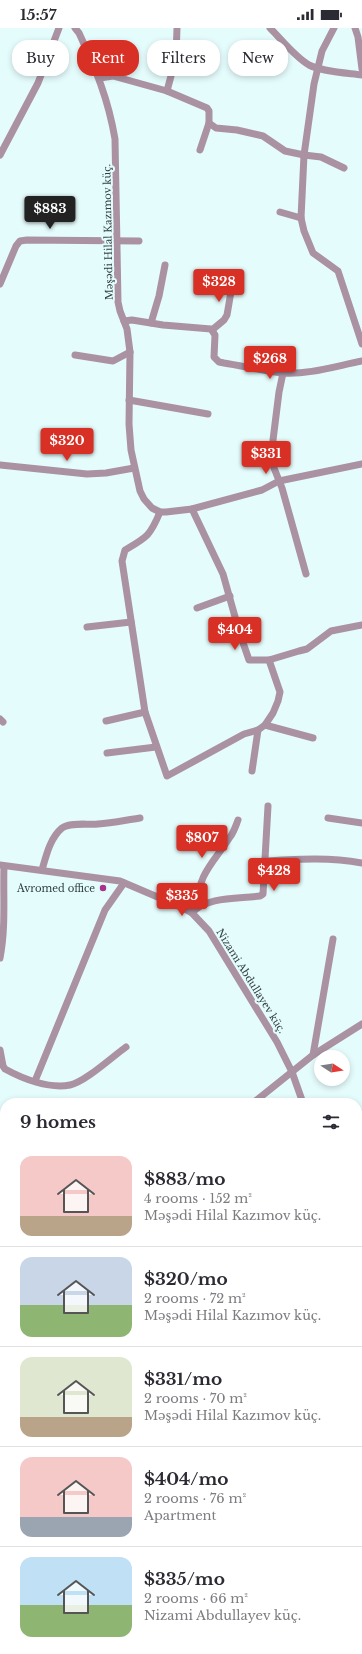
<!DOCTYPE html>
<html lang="en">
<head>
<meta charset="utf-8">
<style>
	:root { --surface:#fff; --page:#f2f2f3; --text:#2b2b33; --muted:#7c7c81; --line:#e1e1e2; --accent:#d93025 }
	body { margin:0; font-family:"Libre Baskerville",serif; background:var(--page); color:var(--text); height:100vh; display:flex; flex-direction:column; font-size:15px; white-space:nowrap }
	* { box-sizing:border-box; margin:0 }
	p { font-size:13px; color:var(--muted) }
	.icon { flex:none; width:22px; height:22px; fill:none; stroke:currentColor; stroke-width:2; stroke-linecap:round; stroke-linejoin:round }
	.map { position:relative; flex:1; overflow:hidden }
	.side { position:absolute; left:0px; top:1070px; width:362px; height:556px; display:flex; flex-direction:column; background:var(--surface); border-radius:16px 16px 0 0; box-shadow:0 2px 6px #0003 }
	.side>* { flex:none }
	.guide { position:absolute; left:12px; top:12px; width:338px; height:36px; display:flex; gap:8px }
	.needle { width:26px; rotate:102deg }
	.controls { position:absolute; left:314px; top:1022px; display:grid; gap:8px }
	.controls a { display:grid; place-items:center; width:36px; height:36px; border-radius:50%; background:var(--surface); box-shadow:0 2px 6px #0003; font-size:20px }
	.price { position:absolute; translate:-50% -34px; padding:0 9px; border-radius:4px; background:var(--accent); color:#fff; font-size:13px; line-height:26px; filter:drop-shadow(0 1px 2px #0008) }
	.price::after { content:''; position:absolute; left:50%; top:24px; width:12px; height:9px; margin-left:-6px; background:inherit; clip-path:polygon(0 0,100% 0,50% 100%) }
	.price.selected { background:#222; color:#fff }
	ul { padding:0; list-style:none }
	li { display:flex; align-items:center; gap:12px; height:100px; padding:0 20px }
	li+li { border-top:1px solid var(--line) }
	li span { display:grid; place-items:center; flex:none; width:112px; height:80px; border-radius:12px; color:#555 }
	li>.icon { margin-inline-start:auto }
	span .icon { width:48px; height:48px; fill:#fffc; stroke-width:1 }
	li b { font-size:17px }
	h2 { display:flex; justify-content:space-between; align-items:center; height:48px; padding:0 20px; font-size:17px }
	.chip { padding:0 14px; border-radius:16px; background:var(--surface); box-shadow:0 2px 6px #0003; font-size:14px; line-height:36px }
	.chip.selected { background:var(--accent); color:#fff }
	.status { display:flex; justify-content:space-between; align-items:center; height:28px; padding:0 20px; background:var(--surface); direction:ltr }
	.status svg { height:11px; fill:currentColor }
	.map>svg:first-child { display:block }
</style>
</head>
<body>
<div class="status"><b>15:57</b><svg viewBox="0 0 49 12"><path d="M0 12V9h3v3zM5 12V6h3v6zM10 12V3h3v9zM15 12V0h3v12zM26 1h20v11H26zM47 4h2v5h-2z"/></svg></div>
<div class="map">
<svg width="362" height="1626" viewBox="0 0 362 1626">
	<rect width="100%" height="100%" fill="#e5fcfd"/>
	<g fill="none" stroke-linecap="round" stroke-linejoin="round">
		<g stroke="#ab92a2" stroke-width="7">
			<path d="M75,0L79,5C96,42 108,70 115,111L118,274L120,283L127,301L130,324L129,396L131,422L140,463L144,471L152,480L160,484H166L192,481L262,462L279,453L362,436"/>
			<path d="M270,0C282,12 295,29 309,37C323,44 347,45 362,47"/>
			<path d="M334,0L322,23L314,56L304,127L301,190L304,203L313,225L338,243L362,316"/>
			<path d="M355,0L358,9L362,41"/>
			<path d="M100,50L113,48L167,63L207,80L209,83V95L216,100L237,102L263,108L285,123L304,127L321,129L344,140"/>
			<path d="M167,63L176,29L177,0"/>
			<path d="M200,122L209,95"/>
			<path d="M0,127L38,55L59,0"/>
			<path d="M280,184L301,190"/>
			<path d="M0,256L16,218L20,213L27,212L139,213"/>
			<path d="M124,293L132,292L163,297L211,301L215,307L214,329L219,334L224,335C243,338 263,343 282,345C308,347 336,338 362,333"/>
			<path d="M151,295L159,268L165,237"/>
			<path d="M212,302L224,292L227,287L233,252"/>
			<path d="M75,327L113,333L130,324"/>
			<path d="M283,345L279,364L273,412L274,440L282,460L306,546"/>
			<path d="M129,372L208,386"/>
			<path d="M0,437L87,446L106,445L134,440"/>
			<path d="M192,481L223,546L239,603L249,632H269L299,623L307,621L331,603L362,597"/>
			<path d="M160,484C150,508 147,509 125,522L122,533L145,684L167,748L244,706L258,702L265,697L273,685L278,673L280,664L269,632"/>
			<path d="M197,580L230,568"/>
			<path d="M87,599L131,594"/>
			<path d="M0,691L3,694"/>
			<path d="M106,693L145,684"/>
			<path d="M265,697L313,710"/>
			<path d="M107,725L156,719"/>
			<path d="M252,743L258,702"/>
			<path d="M328,790L362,795"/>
			<path d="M266,833C299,831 330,829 362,835"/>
			<path d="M0,837L120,853L181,879L192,885L209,903L277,1014L292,1044L303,1075"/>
			<path d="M42,842C46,828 50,810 62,800C70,794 88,797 98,796C112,795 126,792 140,790"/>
			<path d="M198,879C196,847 215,833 230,809C234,804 236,797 238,792"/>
			<path d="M192,885C207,868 239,871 260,868L263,866L268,778"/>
			<path d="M0,930C6,899 3,869 4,838"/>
			<path d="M0,1022L3,1038L5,1041C23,1051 49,1061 70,1057C85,1054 112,1029 126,1019"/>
			<path d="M313,1027L333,911"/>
			<path d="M35,1053L105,882L124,855"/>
			<path d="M253,1075L313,1027L362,996"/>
			<path d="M0,1253L5,1252"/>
			<path d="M0,1340L5,1341"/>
			<path d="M357,1369H362"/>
		</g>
	</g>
	<circle fill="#a93389" stroke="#e5fcfd" stroke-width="1.5" cx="103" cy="860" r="4"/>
	<g text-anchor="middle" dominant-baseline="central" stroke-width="4" stroke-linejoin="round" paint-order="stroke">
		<g font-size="10" fill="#2f3e3f" stroke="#e5fcfd">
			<text transform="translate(108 204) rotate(-91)">Məşədi Hilal Kazımov küç.</text>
			<text transform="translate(251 953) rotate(58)">Nizami Abdullayev küç.</text>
		</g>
		<g font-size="10" fill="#2f3e3f" stroke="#e5fcfd" text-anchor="end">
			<text x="95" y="860">Avromed office</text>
		</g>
	</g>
</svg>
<div class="controls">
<a><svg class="needle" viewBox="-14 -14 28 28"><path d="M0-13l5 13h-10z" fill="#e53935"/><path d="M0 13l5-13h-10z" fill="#7c7c81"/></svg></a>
</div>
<b class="price selected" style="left:50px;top:202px">$883</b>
<b class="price" style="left:219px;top:275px">$328</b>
<b class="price" style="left:270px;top:352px">$268</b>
<b class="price" style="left:67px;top:434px">$320</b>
<b class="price" style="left:266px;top:447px">$331</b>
<b class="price" style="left:235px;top:623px">$404</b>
<b class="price" style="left:202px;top:831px">$807</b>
<b class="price" style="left:274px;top:864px">$428</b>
<b class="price" style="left:182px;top:889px">$335</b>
<div class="guide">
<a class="chip">Buy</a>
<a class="chip selected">Rent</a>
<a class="chip">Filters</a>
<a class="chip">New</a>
</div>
<section class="side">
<h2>9 homes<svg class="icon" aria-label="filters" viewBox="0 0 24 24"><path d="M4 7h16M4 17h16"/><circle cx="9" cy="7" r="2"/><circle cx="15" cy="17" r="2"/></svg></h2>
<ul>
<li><span style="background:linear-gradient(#f6c9c9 75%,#b9a48a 0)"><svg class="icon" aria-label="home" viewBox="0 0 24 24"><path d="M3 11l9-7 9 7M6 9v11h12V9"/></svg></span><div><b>$883/mo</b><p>4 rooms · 152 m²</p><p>Məşədi Hilal Kazımov küç.</p></div></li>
<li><span style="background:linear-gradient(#c9d6e8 60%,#8fb573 0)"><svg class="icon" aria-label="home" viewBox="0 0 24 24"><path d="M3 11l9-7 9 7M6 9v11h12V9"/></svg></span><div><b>$320/mo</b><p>2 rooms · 72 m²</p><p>Məşədi Hilal Kazımov küç.</p></div></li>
<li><span style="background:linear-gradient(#dfe7d0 75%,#b9a48a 0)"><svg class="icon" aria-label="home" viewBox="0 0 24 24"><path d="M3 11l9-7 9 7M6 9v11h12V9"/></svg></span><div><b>$331/mo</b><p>2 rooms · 70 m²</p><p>Məşədi Hilal Kazımov küç.</p></div></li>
<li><span style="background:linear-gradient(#f6c9c9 75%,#9aa5b1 0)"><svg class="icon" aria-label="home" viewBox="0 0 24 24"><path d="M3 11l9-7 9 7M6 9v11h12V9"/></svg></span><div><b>$404/mo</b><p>2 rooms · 76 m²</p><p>Apartment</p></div></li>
<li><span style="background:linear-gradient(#bfe0f5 60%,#8fb573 0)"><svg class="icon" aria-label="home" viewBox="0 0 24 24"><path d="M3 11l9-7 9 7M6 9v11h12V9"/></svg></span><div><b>$335/mo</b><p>2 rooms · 66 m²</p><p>Nizami Abdullayev küç.</p></div></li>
</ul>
</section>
</div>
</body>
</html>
